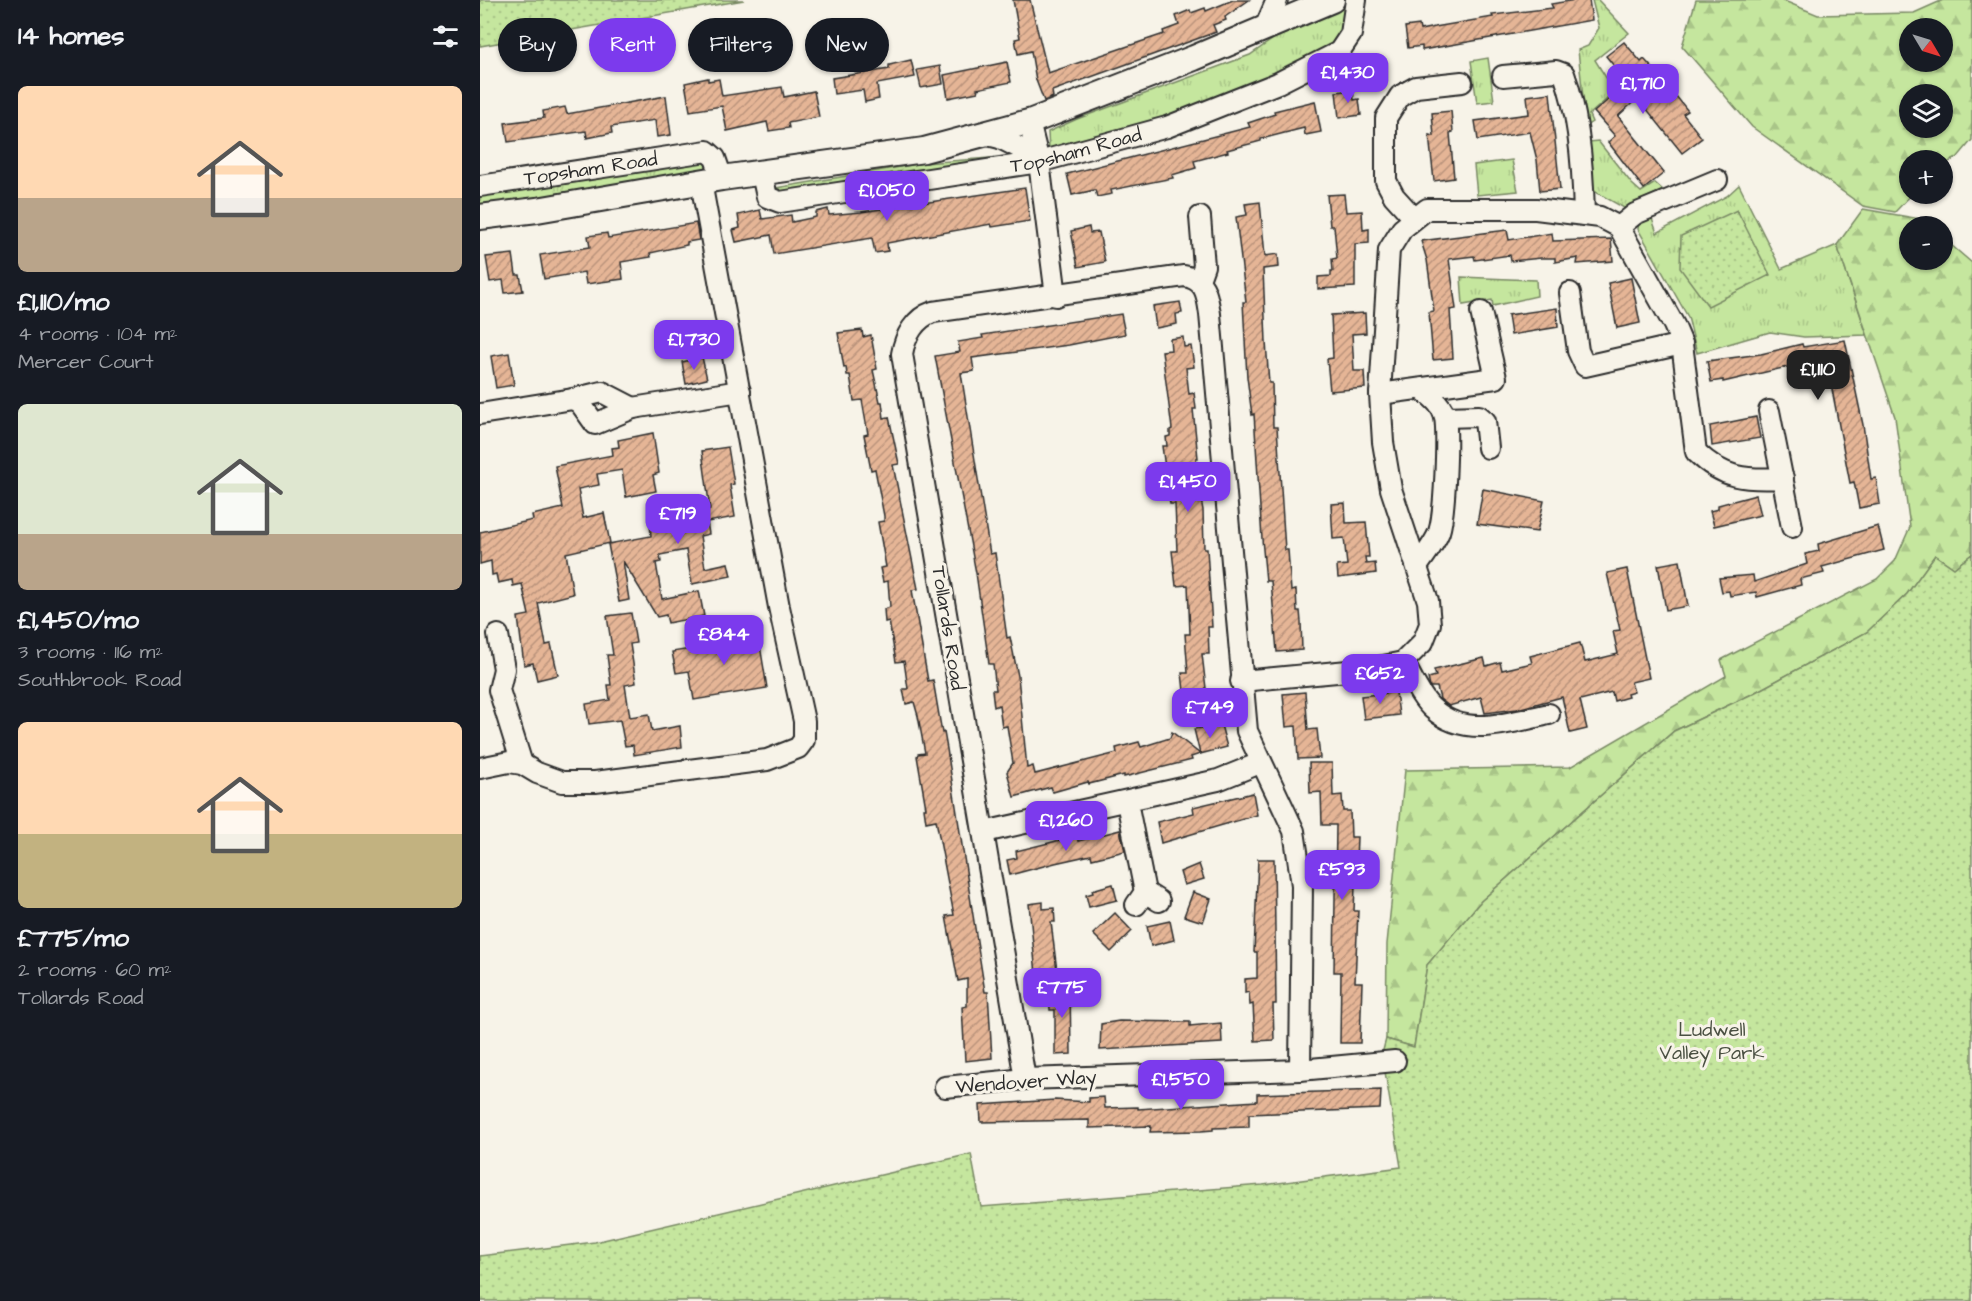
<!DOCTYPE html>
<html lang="en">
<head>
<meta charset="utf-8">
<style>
	:root { --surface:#171b24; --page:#20242c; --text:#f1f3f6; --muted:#9ea1a6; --accent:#7c3aed }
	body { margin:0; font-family:"Architects Daughter",sans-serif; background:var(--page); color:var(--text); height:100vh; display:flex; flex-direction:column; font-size:22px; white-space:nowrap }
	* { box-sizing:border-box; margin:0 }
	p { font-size:20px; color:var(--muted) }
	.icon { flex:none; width:33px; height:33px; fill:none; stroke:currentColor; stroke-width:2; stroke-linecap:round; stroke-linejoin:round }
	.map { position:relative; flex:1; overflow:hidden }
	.details { display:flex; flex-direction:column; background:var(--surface); width:480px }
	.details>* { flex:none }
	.hud { position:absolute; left:18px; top:18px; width:570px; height:54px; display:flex; gap:12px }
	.needle { width:39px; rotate:128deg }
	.fabs { position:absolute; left:1419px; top:18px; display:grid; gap:12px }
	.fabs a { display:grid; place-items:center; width:54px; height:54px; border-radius:50%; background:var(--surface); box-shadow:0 2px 4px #0004; font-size:30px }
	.price { position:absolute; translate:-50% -51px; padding:0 14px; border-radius:12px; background:var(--accent); color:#fff; font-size:20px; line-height:39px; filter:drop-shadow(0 2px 3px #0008) }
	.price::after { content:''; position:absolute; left:50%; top:36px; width:18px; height:14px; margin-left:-9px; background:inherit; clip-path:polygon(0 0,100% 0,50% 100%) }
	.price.on { background:#222; color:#fff }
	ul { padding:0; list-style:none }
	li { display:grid; align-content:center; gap:12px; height:318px; padding:0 18px }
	li span { display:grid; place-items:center; height:186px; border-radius:9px; color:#555 }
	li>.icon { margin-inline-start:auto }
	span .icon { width:108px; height:108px; fill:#fffc; stroke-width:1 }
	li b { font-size:26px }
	h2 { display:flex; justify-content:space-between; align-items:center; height:72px; padding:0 18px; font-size:26px }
	.tag { padding:0 21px; border-radius:27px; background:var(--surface); box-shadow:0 2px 4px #0004; font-size:21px; line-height:54px }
	.tag.on { background:var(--accent); color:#fff }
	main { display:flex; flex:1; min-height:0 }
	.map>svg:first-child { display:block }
</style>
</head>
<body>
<main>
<section class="details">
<h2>14 homes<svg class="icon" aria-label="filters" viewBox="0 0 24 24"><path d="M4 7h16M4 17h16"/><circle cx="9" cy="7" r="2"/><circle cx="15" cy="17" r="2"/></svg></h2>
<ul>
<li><span style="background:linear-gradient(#ffd9b3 60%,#b9a48a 0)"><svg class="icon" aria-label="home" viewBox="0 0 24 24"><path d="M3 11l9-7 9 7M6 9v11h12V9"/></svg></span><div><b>£1,110/mo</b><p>4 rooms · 104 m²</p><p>Mercer Court</p></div></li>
<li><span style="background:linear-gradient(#dfe7d0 70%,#b9a48a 0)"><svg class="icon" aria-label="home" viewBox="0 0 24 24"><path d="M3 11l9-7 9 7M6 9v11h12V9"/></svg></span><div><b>£1,450/mo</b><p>3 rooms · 116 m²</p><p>Southbrook Road</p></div></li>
<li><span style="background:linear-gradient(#ffd9b3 60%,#c2b280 0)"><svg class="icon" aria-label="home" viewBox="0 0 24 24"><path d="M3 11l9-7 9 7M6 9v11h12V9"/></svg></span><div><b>£775/mo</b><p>2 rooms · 60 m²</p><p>Tollards Road</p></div></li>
</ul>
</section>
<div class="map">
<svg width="1492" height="1301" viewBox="0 0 1492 1301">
	<defs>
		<pattern id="grass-tufts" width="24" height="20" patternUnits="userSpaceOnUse" patternTransform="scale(1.5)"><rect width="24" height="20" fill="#c5e69e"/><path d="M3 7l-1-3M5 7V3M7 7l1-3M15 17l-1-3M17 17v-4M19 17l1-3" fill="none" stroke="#a9c588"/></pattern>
		<pattern id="forest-firs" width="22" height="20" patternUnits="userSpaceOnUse" patternTransform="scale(1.5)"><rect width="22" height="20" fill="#c5e69e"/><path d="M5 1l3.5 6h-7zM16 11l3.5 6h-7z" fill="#a9c588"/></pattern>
		<pattern id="park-dots" width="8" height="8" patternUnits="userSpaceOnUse" patternTransform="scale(1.5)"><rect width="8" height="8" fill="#c5e69e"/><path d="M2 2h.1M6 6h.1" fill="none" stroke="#a9c588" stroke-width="1.8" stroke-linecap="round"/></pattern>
		<pattern id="building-hatch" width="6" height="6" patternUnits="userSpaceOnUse" patternTransform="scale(1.5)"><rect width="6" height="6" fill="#e5b596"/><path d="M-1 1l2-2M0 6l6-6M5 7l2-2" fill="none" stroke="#ba937b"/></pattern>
	</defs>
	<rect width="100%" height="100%" fill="#f7f3e8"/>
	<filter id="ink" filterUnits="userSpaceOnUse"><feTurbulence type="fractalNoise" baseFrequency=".0167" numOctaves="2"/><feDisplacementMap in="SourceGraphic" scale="12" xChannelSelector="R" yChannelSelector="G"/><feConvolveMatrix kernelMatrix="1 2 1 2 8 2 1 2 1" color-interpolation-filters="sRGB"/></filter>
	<g filter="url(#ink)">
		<g fill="url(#grass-tufts)" stroke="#788864" stroke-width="1.5">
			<path d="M1112,0H1118L1149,33L1115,60L1135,92L1109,115L1112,122L1106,126L1098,50L1108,46L1119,28Z"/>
			<path d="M872,3L862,44L676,127L569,152L568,132L597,119L770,55L809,28Z"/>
			<path d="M1008,58L1014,101L997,103L991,61Z"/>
			<path d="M1118,141L1152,184L1161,192L1175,183L1183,190L1144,208L1114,191L1109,142Z"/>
			<path d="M523,157L532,162L304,195L294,192L296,188L444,163Z"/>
			<path d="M224,158L230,166L227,170L210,171L0,209V194Z"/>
			<path d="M1032,160L1038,191L997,195L994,165Z"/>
			<path d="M1259,185L1301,269L1357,245L1387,335L1324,337L1290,332L1217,353L1208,317L1158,229L1159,220L1171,216L1177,233L1247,196Z"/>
			<path d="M981,277L1056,280L1057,296L1013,306L1012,300L983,305Z"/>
		</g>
		<g fill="url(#forest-firs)" stroke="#788864" stroke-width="1.5" fill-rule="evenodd">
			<path d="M1216,0H1302L1338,15L1434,13L1463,0H1492V140L1477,158L1463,165L1462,160H1430V194H1432L1415,212L1383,206L1272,127L1202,46ZM1462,28V62H1430V28ZM1462,94V128H1430V94Z"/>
			<path d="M1383,209L1440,219L1449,226H1430V260H1462L1463,238L1492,263V554L1474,568L1455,555L1427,594L1387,632L1270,695L1194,731L1001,901L947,965L934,1047L906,1039L907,944L925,770L1090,767L1246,676L1241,660L1397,579L1415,561L1430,527L1415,417L1357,245Z"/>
		</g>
		<g fill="url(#park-dots)" stroke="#788864" stroke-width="1.5">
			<path d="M0,0H264L0,46Z"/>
			<path d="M1257,210L1290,275L1228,306L1200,268L1201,236Z"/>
			<path d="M1492,554V1301H0V1256L115,1242L491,1154L501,1207L783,1185L921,1167L902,1054L906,1039L934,1047L947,965L1001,901L1194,731L1270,695L1387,632L1427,594L1455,555L1474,568Z"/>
		</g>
		<g fill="url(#building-hatch)" stroke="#2b2b2b" stroke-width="1.5">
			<path d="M533,0H550L568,73L684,34L683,31L699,25L696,16L710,10L711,13L725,8L726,11L753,0H769L745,17L746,20L733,25L736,32L572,91L573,97L564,101L556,80L551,51L538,54L535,39L540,38Z"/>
			<path d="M1095,0H1109L1112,20L942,50V46L928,48L925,27L939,25L940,30L955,27L1013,17L1012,15L1073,8L1071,4Z"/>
			<path d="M1144,42L1161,62L1164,59L1178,74L1172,79L1190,101L1196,96L1208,111L1203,114L1222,138L1202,153L1158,98L1138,116L1184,173L1164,189L1128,142L1135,136L1114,112L1148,83L1126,56Z"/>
			<path d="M431,60L435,77L397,84L399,99L385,102L383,90L354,94L352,78L409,69V65Z"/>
			<path d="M527,62L531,82L497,89L498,92L468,98L464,75Z"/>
			<path d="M460,66L463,84L441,88L437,70Z"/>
			<path d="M228,78V81L239,79L242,96L302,87L304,97L334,91L339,117L308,123L309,128L289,131L287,122L247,131L242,106L210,111L205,83Z"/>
			<path d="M873,90L874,100L879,99L881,115L859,118L856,92Z"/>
			<path d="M1070,93L1080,189L1060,191L1057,160L1050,132L998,140L995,121L1049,114L1047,96Z"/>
			<path d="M186,96L191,135L177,137L175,120L131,127L132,133L107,138L106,131L28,142L25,123L64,118L63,111L85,107L87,114Z"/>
			<path d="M835,101L841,132L825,135L824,128L781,139V141L747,150L748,152L714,161L716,168L692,175L693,178L631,190L632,194L617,197L615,190L592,195L587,174L770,127L768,123L795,114L794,111Z"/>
			<path d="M971,111L973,132L970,133L974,178L954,181L949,135L954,136L952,113Z"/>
			<path d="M545,188L550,221L512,227L511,224L418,241L407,243L408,251L395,253L392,238L294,254L291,235L256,242L253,230L260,228L258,215L280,210L282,219L311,215L312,222L336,217V212L348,209L349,215L381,212Z"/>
			<path d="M864,194L866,212L882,211L883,230L889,229V243L875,244V287L838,289V277L851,276V271H853L852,259L857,258L854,226H850L847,195Z"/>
			<path d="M780,202L785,256L798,254L799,267L783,269L786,342L789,383H792L793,427H797L805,550H808L811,591L816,590L817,611H820L821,622L822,650L797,652L791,581H786L782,539L774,414L772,415L767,377L763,302H766L756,217L767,215L765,204Z"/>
			<path d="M216,223L219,240L207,242V245L170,253L171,257L141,262L143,279L106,284L104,272L64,279L60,255L110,247L108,236L127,233L128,238Z"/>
			<path d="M609,227L610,233L619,232L625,262L598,267L591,231Z"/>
			<path d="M1027,230L1029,240L1072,233L1073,241L1131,239L1133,261L1097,264L1098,258L1075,262V258H1061L1031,261L1030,255L995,260L994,256L969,259L976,309L970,310L973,358L953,360L949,312L954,311L947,260L941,241Z"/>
			<path d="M33,254L36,275H40L43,291L25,293L23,280L10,282L6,257Z"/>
			<path d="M1151,278L1160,323L1137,328L1128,283Z"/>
			<path d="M700,302L702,313L696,314L697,324L676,328L673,306Z"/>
			<path d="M1077,308L1078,327L1031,335L1028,315Z"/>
			<path d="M885,313L886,333L872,334L874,371H884L885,388L850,391L847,359L853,358L851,315Z"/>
			<path d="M641,314L645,334L589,345L492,358L494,371L481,373L510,554L515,553L527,638L530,637L538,676L547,768L553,766L555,774L637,753L636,748L659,742L661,747L690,738L692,732L720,754L711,757L712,760L644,777V775L609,784L608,782L573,792L571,787L534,797L527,772L533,763L527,726L522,727L519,705L514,707L512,690H516L513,664H509L496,573L455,356L480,352L478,342L503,338L502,335Z"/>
			<path d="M382,330L383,337L391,335L397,369L393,370L400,402H402L404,418L409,417L419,464L413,465L438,589L432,590L448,681L453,680L462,733L464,732L467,749L505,992H508L512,1058L485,1061L482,1007L487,1006V979L478,981L466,916L474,915L456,820L446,822L444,808H446L437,756L438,754L445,753L438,716L434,702L426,704L423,689H428L424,661L416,662L409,621L405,622L404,609L410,607L408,581L403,582L400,568L406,567L398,522L404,521V516L395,469L391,470L384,435L388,434L382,400L374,401L370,375H367L366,367L364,368L358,333Z"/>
			<path d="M703,337L704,347L711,346L713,359L714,367L706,368L709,394L714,393L716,409H713L718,458H716L717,478L723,510L724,549H727L732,627H728L729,654H722L727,697L705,700L702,673H708L705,634H710L708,585L696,586L692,551H697L695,504H690L682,446H687L686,437L690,436V430L692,429L682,351L691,350L690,339Z"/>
			<path d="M1365,340L1383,425L1391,479L1396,478L1400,504L1379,508L1374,482L1370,483L1346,358L1243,382V380L1231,382L1227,361L1281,354L1322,344L1323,347Z"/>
			<path d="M29,353L34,385L16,388L11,356Z"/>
			<path d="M222,357L227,379L206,384L202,362Z"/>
			<path d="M1276,417L1280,438L1232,446L1230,426Z"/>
			<path d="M173,433L179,473L173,475L176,491L146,497L142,470L117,474L119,485L98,489L103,518L124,513L130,543L86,553L93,594L58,603L66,645L71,644L78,675L57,680L53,663L44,665L38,617L49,615L42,584L33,586L32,580L18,583L16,574L12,575L11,561L0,564V532L53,520L52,515L83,508L75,466L133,455L132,448L139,447L138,440Z"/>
			<path d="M248,447L254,484L250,485L255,517L227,522L229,534L220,536L225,568L248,563L251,576L212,584L206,550L180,555L181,562L176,563L182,599L219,591L224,616L188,623L186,615L177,617L143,561L149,600L139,602L128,544L171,536L169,510L188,507L190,518L230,510L222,451Z"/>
			<path d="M1003,489L1064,501L1057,532L997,524Z"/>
			<path d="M1276,495L1281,515L1234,526L1230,511L1238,509V505Z"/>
			<path d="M865,503L866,523L886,522L889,557H885L886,564L895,563L896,573L858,578L857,566L867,565L864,538L853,539L851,504Z"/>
			<path d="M1398,526L1404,550L1342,567L1344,573L1320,579L1321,585L1277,597L1276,592L1250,596L1249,591L1242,592L1239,578L1273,575L1274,582L1327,564L1325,554L1339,551L1338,544Z"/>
			<path d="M1200,561L1208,606L1186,610L1178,565Z"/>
			<path d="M1147,569L1169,678L1151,682L1154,692L1147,694L1148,697L1134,701L1132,692L1100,700L1107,729L1090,733L1082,697L1037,709L1005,713L1001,697L969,706L960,699L957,687H950L948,678L956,676L954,670L1004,658L1006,666L1020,662L1022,670L1052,663L1050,656L1100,643L1105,662L1138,654L1133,631L1140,630L1127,573Z"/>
			<path d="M151,613L156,643L150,644L156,683L145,685L150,717L169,714L172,731L200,726L202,747L154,755L153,745L145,746L140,720L109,724L106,704L130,700L128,685H131L127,655H133L127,616Z"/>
			<path d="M269,627L270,634L278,633L287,688L214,700L209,671L196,673L192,652L247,643L245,632Z"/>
			<path d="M825,692L828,730L837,729L840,758L818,759L816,726L806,727L803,694Z"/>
			<path d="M916,692L919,715L884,719L881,696Z"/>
			<path d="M741,725L747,747L720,754L714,729Z"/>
			<path d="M829,763H852L853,796L862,795L863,811H870L871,837H877L874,911H878L875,982H882L880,1043H860L861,972H854L856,825H842L841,792L830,793Z"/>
			<path d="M773,793L777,815L681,843L677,822L714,813L713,807Z"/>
			<path d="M640,830L645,851L612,859L611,855L575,863L530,875L527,860L537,858L536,851L597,836L598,841Z"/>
			<path d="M778,859H794L796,1004H793L794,1040L775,1041L773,1004L770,1005L769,992L765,993V979L777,978V952H774Z"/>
			<path d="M719,864L724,879L704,885L700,872Z"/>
			<path d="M633,884L637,900L609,907L606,895L613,893L612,890Z"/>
			<path d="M713,892L731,899L723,922L704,916Z"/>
			<path d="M563,902V909L574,908L575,922H571L577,971L556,974L549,904Z"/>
			<path d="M635,913L652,931L631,952L613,934Z"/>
			<path d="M690,921L694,940L671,946L667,926Z"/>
			<path d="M590,986L591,1054L575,1055V1010H570L569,988Z"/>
			<path d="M639,1021L710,1022V1026L741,1023L742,1043L620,1050L621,1024Z"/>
			<path d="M901,1090L900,1109L769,1114V1127L733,1128V1130L721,1131L670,1132L671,1126L609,1128V1120L501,1122L500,1105L575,1100L609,1102V1098L624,1097L625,1108L658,1107V1109L777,1101V1094Z"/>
		</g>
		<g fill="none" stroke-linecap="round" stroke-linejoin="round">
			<defs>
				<g id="minor">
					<path d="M785,28L797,0"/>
					<path d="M1023,76L1076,71L1084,74C1099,114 1103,171 1104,215"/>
					<path d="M549,122L559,162L576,296"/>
					<path d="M504,134L520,138L557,157"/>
					<path id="s1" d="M282,174L287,197L300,202L559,162L687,127L798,83L859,52L871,34L876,0"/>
					<path id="s2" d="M0,186L227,151L235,158L242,178"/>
					<path d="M934,218L914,196L906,181V118L920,96L936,87L982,82"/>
					<path d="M1139,227L1155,214L1237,180"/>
					<path d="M719,280L724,266L720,217"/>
					<path d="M1090,293L1098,351L1105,366L1202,344"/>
					<path d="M900,394L1016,378L1001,312"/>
					<path d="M93,399L122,392L153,408"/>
					<path d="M1289,411L1312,527"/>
					<path d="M0,414L93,399L100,403L115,424L153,408L260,391"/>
					<path d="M965,417L999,416L1005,421L1008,448"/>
					<path d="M937,567C944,556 954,545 959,532C965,514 968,436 965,417C962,404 951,397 942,389"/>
					<path d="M18,635L24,669L19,690L42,764"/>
					<path d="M923,662C932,677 940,698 953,709C985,739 1032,722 1069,714"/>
					<path d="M761,681L889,669L923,662L943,642L950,624L948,601L911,489L903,442L900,394L909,250L922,229L947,209H1056L1120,217L1139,227L1194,325L1202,344L1216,452C1244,479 1265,480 1303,478"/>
					<path d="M0,768L29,762L42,764L57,773L82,782H115L287,760L318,748L324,740V721L299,607L221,182"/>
					<path d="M647,802L665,892"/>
					<path d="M504,832L738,780L780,763"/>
					<path d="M656,905L665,892L679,901"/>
					<path d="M545,1079L422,354C425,336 435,318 453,312L704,276C726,280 727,294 730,314L767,731L814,831L822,885L820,1070"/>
					<path d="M465,1087L545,1079L820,1070L915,1061"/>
				</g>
				<path id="major" d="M0,217L57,210L242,178L444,150L552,121L714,58L852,0"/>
			</defs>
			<use href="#minor" stroke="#2b2b2b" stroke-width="24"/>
			<use href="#major" stroke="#2b2b2b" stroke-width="28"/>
			<use href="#minor" stroke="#f7f3e8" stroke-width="20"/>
			<use href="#major" stroke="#f7f3e8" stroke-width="24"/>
		</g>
	</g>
	<g text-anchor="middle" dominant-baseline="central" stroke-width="6" stroke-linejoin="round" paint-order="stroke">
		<g font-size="20" fill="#2b2b2b" stroke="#f7f3e8">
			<text stroke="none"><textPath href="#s1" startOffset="338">Topsham Road</textPath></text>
			<text stroke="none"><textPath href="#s2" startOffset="112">Topsham Road</textPath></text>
			<text transform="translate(468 628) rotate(81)">Tollards Road</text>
			<text transform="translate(546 1082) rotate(-4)">Wendover Way</text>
		</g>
		<g font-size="20" fill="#4a5042" stroke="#f7f3e8">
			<text x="1232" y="1030">Ludwell<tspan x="1232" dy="23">Valley Park</tspan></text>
		</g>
	</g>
</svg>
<div class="fabs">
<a><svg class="needle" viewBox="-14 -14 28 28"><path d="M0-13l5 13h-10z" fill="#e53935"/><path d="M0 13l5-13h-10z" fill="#9ea1a6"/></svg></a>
<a><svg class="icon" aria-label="layers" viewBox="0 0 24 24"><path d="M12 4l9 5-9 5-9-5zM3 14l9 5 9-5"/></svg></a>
<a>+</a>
<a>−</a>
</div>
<b class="price" style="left:868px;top:104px">£1,430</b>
<b class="price" style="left:1163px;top:115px">£1,710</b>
<b class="price" style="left:407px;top:222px">£1,050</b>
<b class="price" style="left:214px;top:371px">£1,730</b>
<b class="price on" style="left:1338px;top:401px">£1,110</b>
<b class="price" style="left:708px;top:513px">£1,450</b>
<b class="price" style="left:198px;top:545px">£719</b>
<b class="price" style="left:244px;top:666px">£844</b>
<b class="price" style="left:900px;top:705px">£652</b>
<b class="price" style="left:730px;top:739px">£749</b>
<b class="price" style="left:586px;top:852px">£1,260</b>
<b class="price" style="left:862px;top:901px">£593</b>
<b class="price" style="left:582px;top:1019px">£775</b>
<b class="price" style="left:701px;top:1111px">£1,550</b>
<div class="hud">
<a class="tag">Buy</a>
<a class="tag on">Rent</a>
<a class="tag">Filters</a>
<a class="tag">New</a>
</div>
</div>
</main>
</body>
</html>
